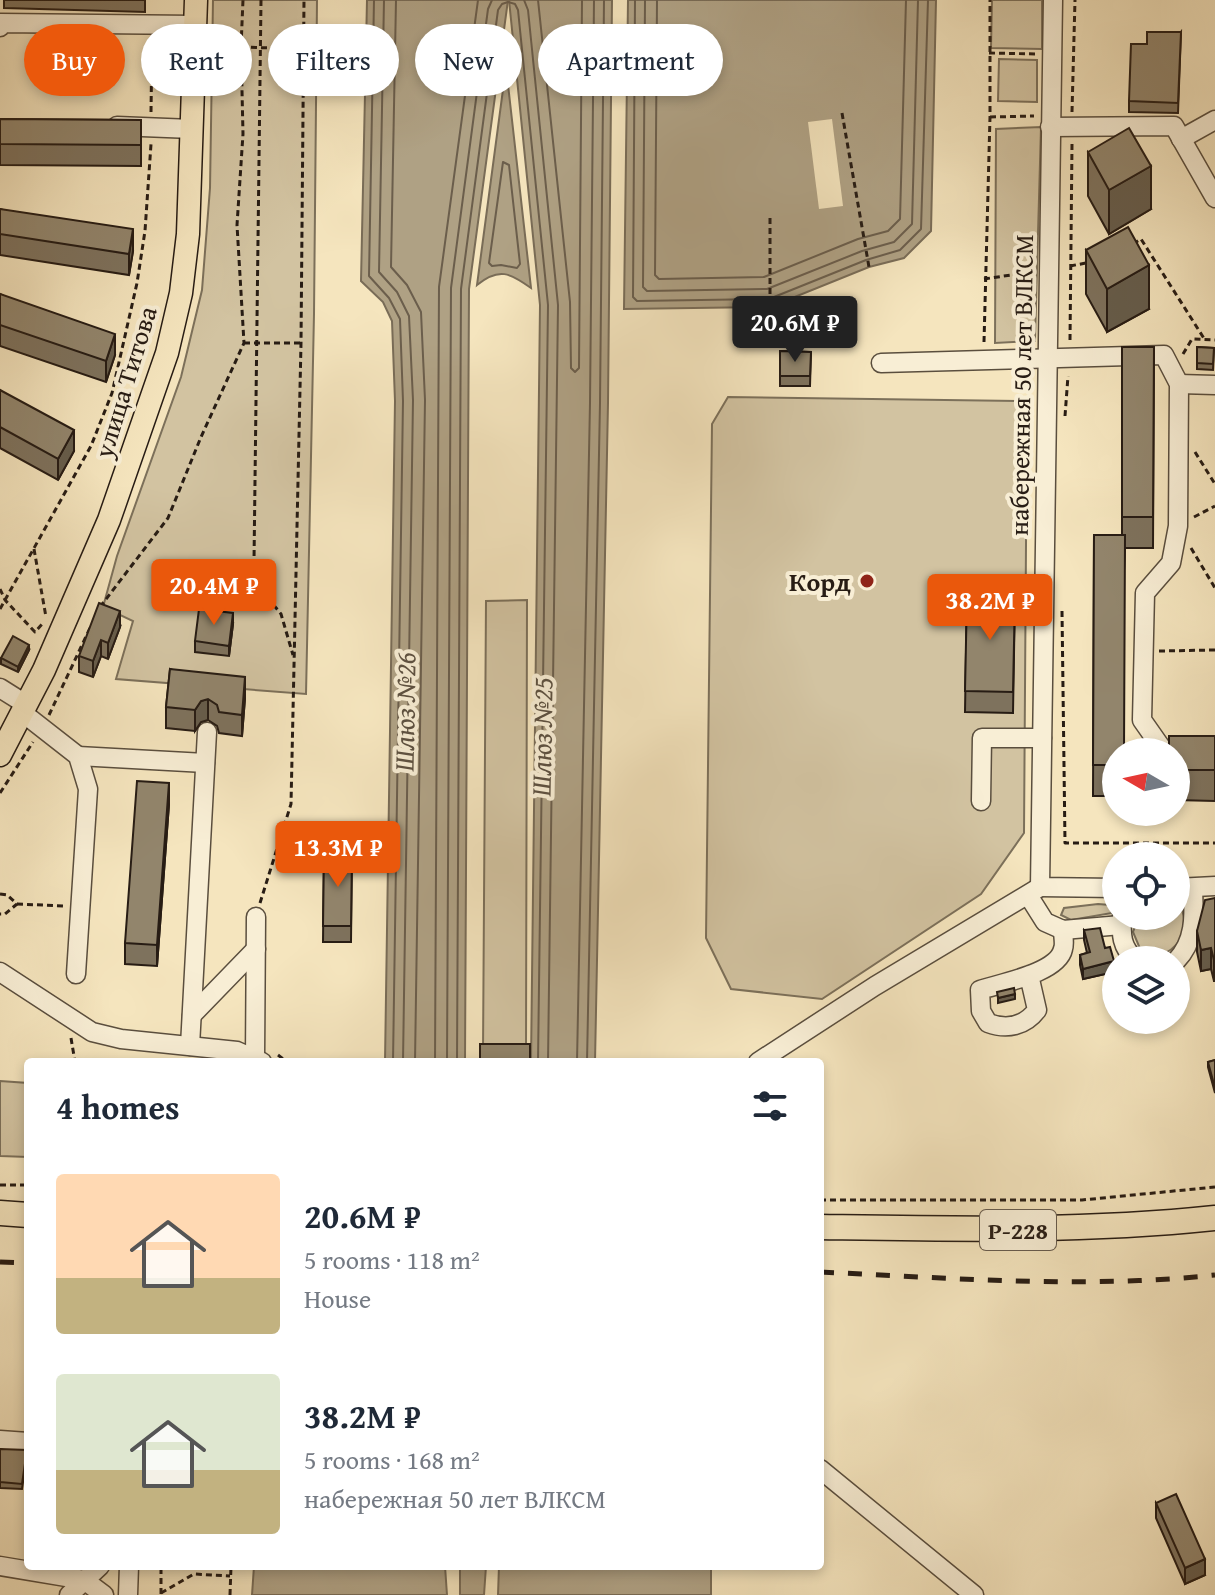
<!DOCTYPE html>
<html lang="en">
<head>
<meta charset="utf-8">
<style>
	:root { --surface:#fff; --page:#f2f2f3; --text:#1f2937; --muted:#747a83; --accent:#ea580c }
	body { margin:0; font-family:"Gentium Book Plus",serif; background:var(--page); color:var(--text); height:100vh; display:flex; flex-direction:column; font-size:30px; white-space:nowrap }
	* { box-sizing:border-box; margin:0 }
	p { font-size:26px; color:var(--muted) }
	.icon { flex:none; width:44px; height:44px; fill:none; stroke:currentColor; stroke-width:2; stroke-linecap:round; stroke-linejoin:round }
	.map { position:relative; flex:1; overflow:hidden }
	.drawer { position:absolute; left:24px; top:1058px; width:800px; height:512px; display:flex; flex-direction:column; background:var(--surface); border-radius:8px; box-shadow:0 4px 12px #0003 }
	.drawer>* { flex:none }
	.banner { position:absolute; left:24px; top:24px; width:800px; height:72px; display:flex; gap:16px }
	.needle { width:52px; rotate:279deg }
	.buttons { position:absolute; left:1102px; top:738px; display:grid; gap:16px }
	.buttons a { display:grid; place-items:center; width:88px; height:88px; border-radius:50%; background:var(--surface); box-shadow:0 4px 12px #0003; font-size:40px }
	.price { position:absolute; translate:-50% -68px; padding:0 18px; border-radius:8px; background:var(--accent); color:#fff; font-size:26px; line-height:52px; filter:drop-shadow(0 2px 4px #0008) }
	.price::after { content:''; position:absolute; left:50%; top:48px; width:24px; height:18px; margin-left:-12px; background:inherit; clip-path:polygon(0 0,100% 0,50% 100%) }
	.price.selected { background:#222; color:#fff }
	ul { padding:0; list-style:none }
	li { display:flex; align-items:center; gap:24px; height:200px; padding:0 32px }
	li span { display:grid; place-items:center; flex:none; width:224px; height:160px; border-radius:8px; color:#555 }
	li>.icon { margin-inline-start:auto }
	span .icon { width:96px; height:96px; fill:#fffc; stroke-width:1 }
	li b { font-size:34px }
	h2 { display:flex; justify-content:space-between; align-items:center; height:96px; padding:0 32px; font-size:34px }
	.pill { padding:0 28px; border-radius:36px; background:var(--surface); box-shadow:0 4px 12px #0003; font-size:28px; line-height:72px }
	.pill.selected { background:var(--accent); color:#fff }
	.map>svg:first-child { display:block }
</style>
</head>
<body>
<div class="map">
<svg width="1215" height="1595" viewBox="0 0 1215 1595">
	<rect width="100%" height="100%" fill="#f5e5be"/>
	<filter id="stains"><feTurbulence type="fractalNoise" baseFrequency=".0025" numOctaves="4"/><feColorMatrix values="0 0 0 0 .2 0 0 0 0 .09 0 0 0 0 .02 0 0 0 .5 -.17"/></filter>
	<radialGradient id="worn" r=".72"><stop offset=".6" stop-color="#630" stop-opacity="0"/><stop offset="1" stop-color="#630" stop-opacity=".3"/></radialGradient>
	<g fill="#d2c3a1" stroke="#7c705a" stroke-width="2">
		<path d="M213,0H317L314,314L306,694L116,679L133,621L103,607L117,556L181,377L202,290L210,188Z"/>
		<path d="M992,0H1042V49L991,48Z"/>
		<path d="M999,59L1037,60V102L998,101Z"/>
		<path d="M1041,127L1035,341L995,343L996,129Z"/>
		<path d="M728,397L1027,401L1024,833L981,894L822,999L731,989L706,938L712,424Z"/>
		<path d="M527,600L526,1052H483L486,601Z"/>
		<path d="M1176,901C1199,926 1171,968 1141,951L1133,932L1139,916H1176Z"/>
		<path d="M1098,904L1110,905L1112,913L1071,920L1061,915L1064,908Z"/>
		<path d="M0,1081L28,1083V1157L0,1156Z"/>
	</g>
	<g fill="#afa184" stroke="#796c57" stroke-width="2">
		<path d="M367,0H508L469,289L465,1062H385L395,401L392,321L383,302L361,281Z"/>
		<path d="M509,0H612L608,403L595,1062H531L540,305Z"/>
		<path d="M628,0H936L931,231L904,258L869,267L770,307L624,309Z"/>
		<path d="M506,67L531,288C510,273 499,267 477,285Z"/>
		<path d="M254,1566H445L447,1595H252Z"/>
		<path d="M460,1566H486L484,1595H460Z"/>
		<path d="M499,1566H711V1595H498Z"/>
	</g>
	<path fill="#f5e5be" d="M832,119L843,206L819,209L808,122Z"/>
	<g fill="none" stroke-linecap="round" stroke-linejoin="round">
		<g stroke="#6b5e4c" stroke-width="2">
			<path d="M374,0L369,276L389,298L400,319L403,401L393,1062"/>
			<path d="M384,0L379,272L397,292L409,316L413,400L403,1062"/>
			<path d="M396,0L391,267L407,285L421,312L425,400L415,1062"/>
			<path d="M524,0L528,10L558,305L548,1062"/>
			<path d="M538,0L570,302L571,368L575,372L579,368L582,0"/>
			<path d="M635,0L633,297L637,301L769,299L866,260L900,250L921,229L928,0"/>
			<path d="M645,0L643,287L647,291L767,289L862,251L894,242L912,224L918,0"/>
			<path d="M657,0L655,275L659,279L764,277L858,239L888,231L900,219L906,0"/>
			<path d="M503,162L509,165L520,264L517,268L501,265L492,266L489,263Z"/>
			<path d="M435,1062L439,287L478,0"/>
			<path d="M447,1062L451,288L488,9L492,0"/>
			<path d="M457,1062L461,289L498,10L502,4L508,2L515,4L518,10L548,305L538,1062"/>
			<path d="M577,1062L590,403L594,0"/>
			<path d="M587,1062L600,403L604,0"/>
		</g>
		<defs>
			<g id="minor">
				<path d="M1053,0L1040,887L1116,888"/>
				<path d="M0,27V23L195,25"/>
				<path d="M117,126L192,129"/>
				<path d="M1050,127L1174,126L1215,198"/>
				<path d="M1181,139L1215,120"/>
				<path d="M881,363L1164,355L1179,384L1178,526L1171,563L1145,593L1142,720L1163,750L1215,751"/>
				<path d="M1179,384L1215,385"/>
				<path d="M0,688L27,705"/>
				<path d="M23,713L78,756L88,789L76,974"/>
				<path d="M78,756L205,763"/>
				<path d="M981,801L982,738H1042"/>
				<path d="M1176,888L1215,886"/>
				<path d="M1028,895L1045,922L1063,930L1121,925"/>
				<path d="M1122,916C1121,934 1121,948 1136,960"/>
				<path d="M1176,961C1196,941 1194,914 1193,888"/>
				<path d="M0,972L92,1032L121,1039L237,1051L262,1062"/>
				<path d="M1029,975L1037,1010C1025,1026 1007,1030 988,1023L981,1011L980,990C1001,983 1058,973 1063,949C1065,944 1063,936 1063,930"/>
				<path d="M192,1015L256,949"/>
				<path d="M190,1046L207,732"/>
				<path d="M255,1059L256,917"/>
				<path d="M758,1062L875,986L1040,887"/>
				<path d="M0,1440L28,1442"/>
				<path d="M820,1469L974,1595"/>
				<path d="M0,1566L84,1580L104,1595"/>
				<path d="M69,1595L100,1566"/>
				<path d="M128,1595L129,1566"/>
			</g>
			<path id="major" d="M0,755L44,670L109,520L167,353L181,293L188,234L196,0"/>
			<g id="highway">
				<path d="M0,1213L28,1215"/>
				<path d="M820,1227C952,1229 1083,1232 1215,1218"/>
			</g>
		</defs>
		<use href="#minor" stroke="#5a4e3e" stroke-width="21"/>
		<use href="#major" stroke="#271c14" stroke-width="25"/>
		<use href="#highway" stroke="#271c14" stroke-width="27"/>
		<g stroke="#271c14" stroke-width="3" stroke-dasharray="6 4" stroke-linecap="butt">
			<path d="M261,0L254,561L263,592L281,614L293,655"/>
			<path d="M241,47L303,49"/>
			<path d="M989,53L1037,54"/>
			<path d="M151,112L152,40"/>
			<path d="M1072,112L1075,0"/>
			<path d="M842,113L869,267"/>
			<path d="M990,117L1034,116"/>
			<path d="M770,218V307"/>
			<path d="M1133,244L1141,239L1205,340"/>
			<path d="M1070,266L1086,263"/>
			<path d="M984,279L1031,272"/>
			<path d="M1070,340L1072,144"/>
			<path d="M984,342L990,117V0"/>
			<path d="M244,343H301"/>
			<path d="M1183,354L1192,339L1215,340"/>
			<path d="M1065,416L1068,376"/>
			<path d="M1195,452L1215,484"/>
			<path d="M1194,517L1215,506"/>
			<path d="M1191,548L1215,588"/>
			<path d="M34,549L46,617"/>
			<path d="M0,589L5,600L35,632L43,623"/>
			<path d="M100,607L168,518L201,437L244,343L237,225L243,134L241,47L243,0"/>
			<path d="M0,609L91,446L112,393L137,283L145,231L151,144"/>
			<path d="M1062,611L1065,843H1215"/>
			<path d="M1159,651L1215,650"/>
			<path d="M49,715L90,628"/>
			<path d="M0,793L33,742"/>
			<path d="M0,894L7,895L17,904L5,914H0"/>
			<path d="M260,903L291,804L301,343L304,0"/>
			<path d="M17,904L65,906"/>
			<path d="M71,1038L75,1062"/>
			<path d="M278,1055L287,1062"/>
			<path d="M0,1185H28"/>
			<path d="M820,1200H1082L1215,1187"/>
			<path d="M161,1593L194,1574L230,1576"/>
			<path d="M161,1594V1566"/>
			<path d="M230,1595L231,1566"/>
		</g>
		<use href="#minor" stroke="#f8eed5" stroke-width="18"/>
		<use href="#major" stroke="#f5e5be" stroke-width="22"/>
		<use href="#highway" stroke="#f5e5be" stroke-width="24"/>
		<g stroke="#271c14" stroke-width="5" stroke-dasharray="14 14" stroke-linecap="butt">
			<path d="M0,1262L28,1263"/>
			<path d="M820,1272C952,1278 1084,1289 1215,1275"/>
		</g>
	</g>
	<g fill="#7e725d" stroke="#271c14" stroke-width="2">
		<path d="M4,0H145V12L4,8Z"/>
		<path d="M1181,32L1178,113L1129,112V101Z"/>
		<path d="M0,119L141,120V166L0,165Z"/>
		<path d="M1088,152L1151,209L1109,234L1088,196Z"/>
		<path d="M0,209L133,251L129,275L0,255Z"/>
		<path d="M1086,250L1149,309L1107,332L1086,294Z"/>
		<path d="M0,294L115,355L106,382L0,346Z"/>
		<path d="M1122,347H1154L1153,548H1125L1116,752V796H1093L1094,535H1122Z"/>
		<path d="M1197,347L1214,348L1213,370L1197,369Z"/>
		<path d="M780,351L811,352L810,386H780Z"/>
		<path d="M0,390L74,451L58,480L0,448Z"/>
		<path d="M967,593L1015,594L1013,713L965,712Z"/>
		<path d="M233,624L229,656L195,652V641Z"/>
		<path d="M120,627L108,659L101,656L93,677L79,672V656Z"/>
		<path d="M29,650L18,672L1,664V658Z"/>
		<path d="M170,669L245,698L242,736L219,733L217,726L208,720L201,722L195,731L166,728V707Z"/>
		<path d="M1215,736V801L1176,800V752Z"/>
		<path d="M169,804L157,966L125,964V943Z"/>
		<path d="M324,852H352L351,942H323Z"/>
		<path d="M1215,898L1214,981L1211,969L1201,971L1197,952V931Z"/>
		<path d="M1084,930L1105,948L1114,972L1083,979L1080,965V955L1087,953L1084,940Z"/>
		<path d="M1215,1060V1093L1208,1067V1062Z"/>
		<path d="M0,1449L27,1456L22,1489L0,1488Z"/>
		<path d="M1156,1503L1205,1575L1185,1584L1156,1518Z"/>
	</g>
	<g fill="#665d4c" stroke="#271c14" stroke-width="2">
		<path d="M1151,166V209L1109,234V190Z"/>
		<path d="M133,229V251L129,275V254Z"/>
		<path d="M1149,265V309L1107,332V289Z"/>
		<path d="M115,334V355L106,382V361Z"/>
		<path d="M74,430V451L58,480V459Z"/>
		<path d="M120,611V627L108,659V643Z"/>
		<path d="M233,613V624L229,656V646Z"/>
		<path d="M101,640V656L93,677V661Z"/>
		<path d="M29,645V650L18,672V667Z"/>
		<path d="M245,677V698L242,736V715Z"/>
		<path d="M208,699V720L201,722L195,731V710L201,701Z"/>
		<path d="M169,783V804L157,966V945Z"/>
		<path d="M1211,948V969L1201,971V950Z"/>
		<path d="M1215,959V981H1214V960Z"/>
		<path d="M1114,961V972L1083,979V969Z"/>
		<path d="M1015,994V999L998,1003V998Z"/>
		<path d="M1205,1559V1575L1185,1584V1568Z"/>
	</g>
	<g fill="#92856c" stroke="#271c14" stroke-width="2">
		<path d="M1147,32H1181L1178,103L1129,101L1131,44H1147Z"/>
		<path d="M0,119L141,120V145L0,144Z"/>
		<path d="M1129,128L1151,166L1109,190L1088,152Z"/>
		<path d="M0,209L133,229L129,254L0,234Z"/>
		<path d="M1128,227L1149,265L1107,289L1086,250Z"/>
		<path d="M0,294L115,334L106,361L0,325Z"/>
		<path d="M1122,347H1154L1153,517H1122Z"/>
		<path d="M1197,347L1214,348L1213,364L1197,363Z"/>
		<path d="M780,351L811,352L810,376H780Z"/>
		<path d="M0,390L74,430L58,459L0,427Z"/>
		<path d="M1094,535H1125L1124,752H1116V765H1093Z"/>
		<path d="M967,593L1015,594L1013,692L965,691Z"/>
		<path d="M99,603L120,611L108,643L101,640L93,661L79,656Z"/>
		<path d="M199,609L233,613L229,646L195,641Z"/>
		<path d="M13,636L29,645L18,667L1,658Z"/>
		<path d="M170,669L245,677L242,715L219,712L217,705L208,699L201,701L195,710L166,707Z"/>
		<path d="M1169,736H1215V770H1176V752H1169Z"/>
		<path d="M137,781L169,783L157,945L125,943Z"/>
		<path d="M324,852H352L351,926H323Z"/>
		<path d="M1215,898V959L1214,960L1211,948L1201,950L1197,931L1205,900Z"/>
		<path d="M1100,928L1105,948L1110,947L1114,961L1083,969L1080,955L1090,952L1084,930Z"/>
		<path d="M1014,988L1015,994L998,998L997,992Z"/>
		<rect x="480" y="1044" width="50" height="18"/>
		<path d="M1215,1060V1088L1208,1062Z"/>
		<path d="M0,1449L27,1450L22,1484L0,1482Z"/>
		<path d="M1176,1494L1205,1559L1185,1568L1156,1503Z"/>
	</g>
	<circle fill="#8f2418" stroke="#f8eed5" stroke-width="3" cx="867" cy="581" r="8"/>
	<g text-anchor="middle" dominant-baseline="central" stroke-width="8" stroke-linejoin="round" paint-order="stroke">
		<rect fill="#f8eed5" stroke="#665b4e" stroke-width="2" x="980" y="1210" width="76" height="40" rx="6"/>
		<g font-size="24" font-weight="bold" fill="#271c14">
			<text x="1018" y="1230">Р-228</text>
		</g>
		<g font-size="26" fill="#271c14" stroke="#f8eed5">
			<text transform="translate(125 382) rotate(-73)">улица Титова</text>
			<text transform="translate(1021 385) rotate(-89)">набережная 50 лет ВЛКСМ</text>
		</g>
		<g font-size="26" font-weight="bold" fill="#271c14" stroke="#f8eed5" text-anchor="end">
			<text x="851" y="581">Корд</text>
		</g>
		<g font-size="28" font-style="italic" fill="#5d5141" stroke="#f8eed5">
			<text transform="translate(404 712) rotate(-89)">Шлюз №26</text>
			<text transform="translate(541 737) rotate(-89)">Шлюз №25</text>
		</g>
	</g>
	<rect width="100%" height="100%" filter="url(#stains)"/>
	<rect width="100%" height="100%" fill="url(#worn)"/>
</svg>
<div class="buttons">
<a><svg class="needle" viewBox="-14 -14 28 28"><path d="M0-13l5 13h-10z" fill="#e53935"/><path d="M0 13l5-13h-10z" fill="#747a83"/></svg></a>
<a><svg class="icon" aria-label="locate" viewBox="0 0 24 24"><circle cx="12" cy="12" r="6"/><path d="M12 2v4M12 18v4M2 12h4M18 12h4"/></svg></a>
<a><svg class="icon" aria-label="layers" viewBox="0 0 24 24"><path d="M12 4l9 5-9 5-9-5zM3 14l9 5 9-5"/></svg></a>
</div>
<b class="price selected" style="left:795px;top:364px">20.6M ₽</b>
<b class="price" style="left:214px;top:627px">20.4M ₽</b>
<b class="price" style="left:990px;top:642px">38.2M ₽</b>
<b class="price" style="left:338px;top:889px">13.3M ₽</b>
<div class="banner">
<a class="pill selected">Buy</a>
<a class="pill">Rent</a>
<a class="pill">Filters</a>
<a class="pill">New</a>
<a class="pill">Apartment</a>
</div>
<section class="drawer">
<h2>4 homes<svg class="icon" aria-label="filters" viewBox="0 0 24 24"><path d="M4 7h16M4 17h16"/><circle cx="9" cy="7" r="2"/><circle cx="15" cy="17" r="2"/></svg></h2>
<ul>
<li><span style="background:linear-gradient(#ffd9b3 65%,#c2b280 0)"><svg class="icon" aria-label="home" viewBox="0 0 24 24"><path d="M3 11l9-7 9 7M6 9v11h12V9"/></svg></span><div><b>20.6M ₽</b><p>5 rooms · 118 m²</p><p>House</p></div></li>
<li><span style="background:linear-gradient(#dfe7d0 60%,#c2b280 0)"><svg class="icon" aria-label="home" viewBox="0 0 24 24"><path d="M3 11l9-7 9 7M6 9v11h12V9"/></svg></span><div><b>38.2M ₽</b><p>5 rooms · 168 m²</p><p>набережная 50 лет ВЛКСМ</p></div></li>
</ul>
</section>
</div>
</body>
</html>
